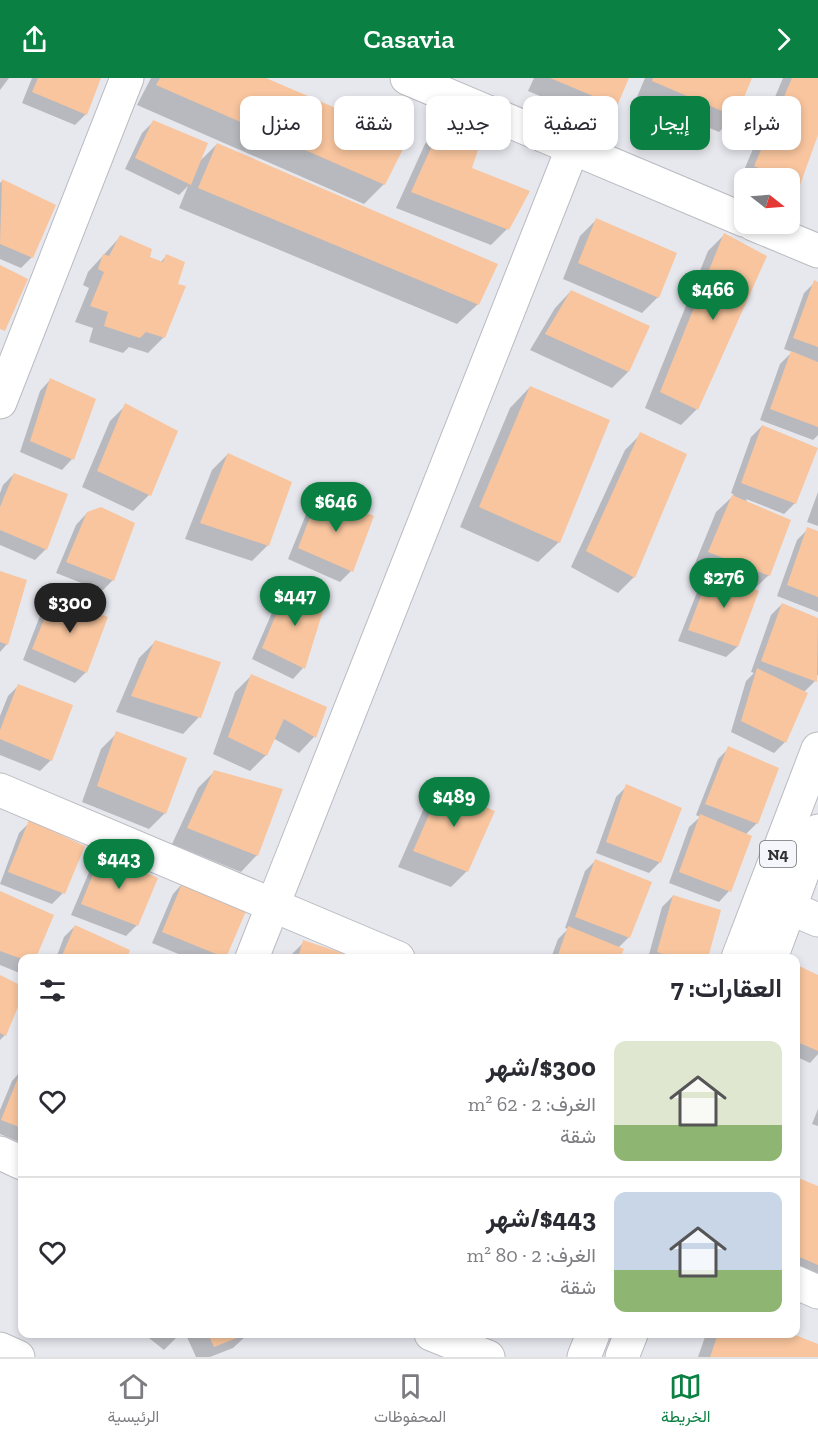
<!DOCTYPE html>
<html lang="ar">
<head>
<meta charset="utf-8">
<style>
	:root { --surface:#fff; --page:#f7f7f7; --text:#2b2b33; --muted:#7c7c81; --line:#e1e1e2; --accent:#0b8043 }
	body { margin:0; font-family:"Zilla Slab",Vazirmatn,serif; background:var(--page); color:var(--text); direction:rtl; height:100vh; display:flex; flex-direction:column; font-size:22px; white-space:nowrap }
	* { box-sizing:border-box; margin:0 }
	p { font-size:20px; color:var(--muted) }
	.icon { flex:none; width:33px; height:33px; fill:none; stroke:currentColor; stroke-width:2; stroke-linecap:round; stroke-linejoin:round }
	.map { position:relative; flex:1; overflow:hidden; direction:ltr }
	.drawer { position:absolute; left:18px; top:876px; width:782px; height:384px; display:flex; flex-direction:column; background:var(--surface); border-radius:12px; box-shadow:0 3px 9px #0003; direction:rtl }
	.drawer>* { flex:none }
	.hud { position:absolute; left:18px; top:18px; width:783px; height:54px; direction:rtl; display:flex; gap:12px }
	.needle { width:39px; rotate:107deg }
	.tools { position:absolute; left:734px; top:90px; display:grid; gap:12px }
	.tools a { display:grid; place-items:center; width:66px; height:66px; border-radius:12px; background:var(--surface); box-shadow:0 3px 9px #0003; font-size:30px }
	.price { position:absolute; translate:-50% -51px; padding:0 14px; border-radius:21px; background:var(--accent); color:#fff; font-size:20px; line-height:39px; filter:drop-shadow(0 2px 3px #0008) }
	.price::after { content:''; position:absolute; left:50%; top:36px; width:18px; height:14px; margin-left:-9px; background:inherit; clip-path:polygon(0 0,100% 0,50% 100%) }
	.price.current { background:#222; color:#fff }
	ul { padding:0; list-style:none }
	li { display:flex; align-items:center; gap:18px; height:150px; padding:0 18px }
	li+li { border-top:2px solid var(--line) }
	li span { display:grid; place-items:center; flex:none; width:168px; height:120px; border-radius:12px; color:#555 }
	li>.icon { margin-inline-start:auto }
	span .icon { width:72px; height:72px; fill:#fffc; stroke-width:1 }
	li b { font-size:26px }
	h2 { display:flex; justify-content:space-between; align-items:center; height:72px; padding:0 18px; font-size:26px }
	.pill { padding:0 21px; border-radius:12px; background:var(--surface); box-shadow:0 3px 9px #0003; font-size:21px; line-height:54px }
	.pill.current { background:var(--accent); color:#fff }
	header { display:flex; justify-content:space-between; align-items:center; height:78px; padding:0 18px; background:var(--accent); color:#fff; font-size:27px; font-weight:600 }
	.menu { display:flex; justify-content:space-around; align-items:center; height:84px; border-top:2px solid var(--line); background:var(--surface); font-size:16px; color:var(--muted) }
	.menu a { display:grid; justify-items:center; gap:3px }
	.menu .current { color:var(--accent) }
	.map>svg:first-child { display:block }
</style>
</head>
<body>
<header><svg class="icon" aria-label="forward" viewBox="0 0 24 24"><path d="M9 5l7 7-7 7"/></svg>Casavia<svg class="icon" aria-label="share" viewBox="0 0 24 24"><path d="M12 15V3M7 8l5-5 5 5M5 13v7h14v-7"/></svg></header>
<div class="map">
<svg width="818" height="1279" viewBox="0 0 818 1279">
	<rect width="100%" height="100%" fill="#e7e8ee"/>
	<g fill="#0003">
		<path d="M0,0H9L0,12Z"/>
		<path d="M32,0H99L86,36L75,47L22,25Z"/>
		<path d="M151,0H263L384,106L364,126L137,27Z"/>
		<path d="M534,0H628L616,27L600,43L528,13Z"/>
		<path d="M645,0H750L735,38L719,54L637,19Z"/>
		<path d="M783,0H818V53L799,106L789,116V100H744V106L739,104Z"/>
		<path d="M153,44L198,85L217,66L478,226L457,246L179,130L188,108L179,117L125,91L142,55Z"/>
		<path d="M441,50L471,91L507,151L491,167L396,130L425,66Z"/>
		<path d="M2,103L32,179L21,190L0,181V105Z"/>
		<path d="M596,142L658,219L642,235L563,201L580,158Z"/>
		<path d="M724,157L697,331L681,347L645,330L708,173Z"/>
		<path d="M120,159L148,180L160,185L166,178L164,259L148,275L129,269L123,275L89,264L93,250L75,244L89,210L83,207L88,194Z"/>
		<path d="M815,204L818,205V357L813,362L760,342L780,286L792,274L784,271L804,215Z"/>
		<path d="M571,213L628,294L612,310L530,272L555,230Z"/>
		<path d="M50,302L72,381L62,392L20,374L40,313Z"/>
		<path d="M530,309L559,464L538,484L460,449L510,330Z"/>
		<path d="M126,327L149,417L133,433L82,409L110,343Z"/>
		<path d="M762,348L795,425L784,436L746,421L769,497L753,512L737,569L726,579L678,563L701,504L709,496L693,490L716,434L734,417L731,415L751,359Z"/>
		<path d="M641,356L634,499L618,515L571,489L625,372Z"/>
		<path d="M228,376L268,467L252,483L185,461L212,392Z"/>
		<path d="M14,396L46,471L35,482L0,467V415L3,407Z"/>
		<path d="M818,414V448L807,444Z"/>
		<path d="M320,418L351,493L340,504L288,481L309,429Z"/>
		<path d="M87,435L113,502L102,513L56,495L76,447Z"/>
		<path d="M808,451L818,455V534L777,518L797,462Z"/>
		<path d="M0,494L7,566L0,574Z"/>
		<path d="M288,512L303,590L293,601L252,581L277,523Z"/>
		<path d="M54,519L86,594L75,605L23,582L43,530Z"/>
		<path d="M782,526L818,541V596L815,603L804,614L806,615L784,665L774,675L731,654L746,603L754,595L751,594L771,537Z"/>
		<path d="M155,564L199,639L183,656L116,634L139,580Z"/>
		<path d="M251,598L325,630L314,659L299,675L273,660L266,677L250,693L213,676L235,614Z"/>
		<path d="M19,607L51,682L40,693L0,677V638L8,618Z"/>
		<path d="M117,655L165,735L149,751L82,724L101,671Z"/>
		<path d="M729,670L757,745L745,757L729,813L719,824L669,805L689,749L700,739L696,737L718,681Z"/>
		<path d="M214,694L257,777L241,794L172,766L198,710Z"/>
		<path d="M444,705L468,723L467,793L451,809L398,789L428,721Z"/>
		<path d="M627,708L660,784L649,795L596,775L616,719Z"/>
		<path d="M30,744L63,815L52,826L0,806L19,755Z"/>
		<path d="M102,776L137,847L126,858L71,837L92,787Z"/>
		<path d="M596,782L629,859L618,870L622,872L619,880H551L558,861L568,851L565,850L585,793Z"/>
		<path d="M183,805L244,834L224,880H188L152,865L173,816Z"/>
		<path d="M0,815L52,838L34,880H22V896L0,887Z"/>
		<path d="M673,818L720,833L706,880H648L662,829Z"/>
		<path d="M75,848L128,873L125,880H56L64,859Z"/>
		<path d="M304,864L354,880H288Z"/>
		<path d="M795,888L818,899V976L810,985L795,978Z"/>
		<path d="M0,899L22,909L5,957L0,962Z"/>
		<path d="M22,992V1065L0,1056V1032L12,1003Z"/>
		<path d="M818,1031V1048L812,1046Z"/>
		<path d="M797,1101L818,1109V1203L795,1192Z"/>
		<path d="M151,1256H180L164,1272L149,1260Z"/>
		<path d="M183,1256H248L233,1270L210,1279H196L186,1257Z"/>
		<path d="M706,1256H789L818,1268V1279H698Z"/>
	</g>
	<g fill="#f8c59e">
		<path d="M38,0H101L87,37L32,14Z"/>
		<path d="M160,0H266L408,61L385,107L156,7Z"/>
		<path d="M550,0H629L617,28Z"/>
		<path d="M653,0H752L736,39L652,3Z"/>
		<path d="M792,0H818V57L800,107L754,88Z"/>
		<path d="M153,42L208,65L191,107L135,80Z"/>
		<path d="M441,48L479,69L472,90L530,113L509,152L411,114Z"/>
		<path d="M217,65L498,186L479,227L198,110Z"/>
		<path d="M2,101L56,127L33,180L0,166Z"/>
		<path d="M596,140L677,175L659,220L578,185Z"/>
		<path d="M724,155L767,178L698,332L660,314Z"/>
		<path d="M120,157L152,171L150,179L163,184L166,176L185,184L178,206L186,208L165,260L146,254L140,260L104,248L108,234L90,228L104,194L98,191L103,176L109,178Z"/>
		<path d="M0,187L28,201L5,253L0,251Z"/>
		<path d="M814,202L818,204V269L793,260Z"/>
		<path d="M571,212L650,248L629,294L545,256Z"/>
		<path d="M791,273L818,284V349L770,331Z"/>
		<path d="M50,300L96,321L74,382L30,363Z"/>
		<path d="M530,308L610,342L560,465L479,429Z"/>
		<path d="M125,325L178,353L151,418L97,393Z"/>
		<path d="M762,347L818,370L796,426L741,405Z"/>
		<path d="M640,354L687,376L635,500L586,473Z"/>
		<path d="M228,375L292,404L269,468L200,445Z"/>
		<path d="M14,395L68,416L47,472L0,452V429Z"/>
		<path d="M319,416L374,438L353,494L298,470Z"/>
		<path d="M732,417L791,442L770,498L708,474Z"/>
		<path d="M101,429L135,445L114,503L66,484L87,434Z"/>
		<path d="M807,449L818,453V519L787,507Z"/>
		<path d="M711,491L759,513L738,569L688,552Z"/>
		<path d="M0,493L27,502L8,567L0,564Z"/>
		<path d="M287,510L326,523L305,591L262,570Z"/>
		<path d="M54,517L108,539L87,595L32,571Z"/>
		<path d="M782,525L818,540L817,604L761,583Z"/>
		<path d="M155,562L221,584L201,640L131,618Z"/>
		<path d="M757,590L808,615L786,665L741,643Z"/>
		<path d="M251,596L327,629L316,660L284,641L267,678L228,659Z"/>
		<path d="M18,606L73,627L52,683L0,661V652Z"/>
		<path d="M116,653L187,680L166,736L97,708Z"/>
		<path d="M728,668L779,690L758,746L705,726Z"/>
		<path d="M214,692L283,711L258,778L187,750Z"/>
		<path d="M444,703L471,714L469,722L495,733L468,794L413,773Z"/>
		<path d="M626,706L682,730L661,785L606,764Z"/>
		<path d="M700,736L752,758L731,814L679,794Z"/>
		<path d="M29,742L85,768L65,816L8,794Z"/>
		<path d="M102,774L158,800L138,848L81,826Z"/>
		<path d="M595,781L652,804L630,860L575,839Z"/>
		<path d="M183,803L246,833L226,880L162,854Z"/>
		<path d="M0,813L54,837L36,880L22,881L0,873Z"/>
		<path d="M673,817L721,832L708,880H674L657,874Z"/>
		<path d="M75,847L130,872L127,880H61Z"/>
		<path d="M568,848L624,871L620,880H557Z"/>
		<path d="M303,862L357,880H298Z"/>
		<path d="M795,886L818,897V973L795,963Z"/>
		<path d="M0,897L22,908V919L6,958L0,955Z"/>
		<path d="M22,990V1050L1,1042Z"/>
		<path d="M796,1099L818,1108V1187L795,1177Z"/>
		<path d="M208,1256H247L214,1269Z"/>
		<path d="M718,1256H793L818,1266V1279H710Z"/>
	</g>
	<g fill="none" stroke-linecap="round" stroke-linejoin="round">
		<defs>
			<g id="minor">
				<path d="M407,0L744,142"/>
				<path d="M753,146L818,173"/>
				<path d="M0,324L127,0"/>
				<path d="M0,712L398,880"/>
				<path d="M790,830L818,842"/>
				<path d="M252,880L573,69"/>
				<path d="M0,1075L22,1085"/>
				<path d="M795,1204L818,1214"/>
				<path d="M431,1256L488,1279"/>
			</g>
			<path id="major" d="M0,1271L18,1279"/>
			<g id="highway">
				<path d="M738,880L818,671"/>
				<path d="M771,880L818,753"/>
				<path d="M584,1279L593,1256"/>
				<path d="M622,1279L631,1256"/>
			</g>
		</defs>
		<use href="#minor" stroke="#babbc1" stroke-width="35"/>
		<use href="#major" stroke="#babbc1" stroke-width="35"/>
		<use href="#highway" stroke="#babbc1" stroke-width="35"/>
		<use href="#minor" stroke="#fff" stroke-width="33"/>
		<use href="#major" stroke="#fff" stroke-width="33"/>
		<use href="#highway" stroke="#fff" stroke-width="33"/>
	</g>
	<g text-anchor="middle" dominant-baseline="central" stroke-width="5" stroke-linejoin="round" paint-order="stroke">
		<rect fill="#f5f6fb" stroke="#6c6d70" stroke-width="1.5" x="760" y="763" width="36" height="26" rx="4.5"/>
		<g font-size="16" font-weight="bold" fill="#323234">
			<text x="778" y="776">N4</text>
		</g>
	</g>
</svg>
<div class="tools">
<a><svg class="needle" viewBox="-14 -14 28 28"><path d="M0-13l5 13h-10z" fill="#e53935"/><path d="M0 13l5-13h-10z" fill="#7c7c81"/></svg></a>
</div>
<b class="price" style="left:713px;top:243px">$466</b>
<b class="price" style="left:336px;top:455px">$646</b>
<b class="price" style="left:724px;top:531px">$276</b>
<b class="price" style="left:295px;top:549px">$447</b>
<b class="price current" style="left:70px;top:556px">$300</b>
<b class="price" style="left:454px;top:750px">$489</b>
<b class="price" style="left:119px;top:812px">$443</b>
<div class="hud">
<a class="pill">شراء</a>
<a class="pill current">إيجار</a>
<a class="pill">تصفية</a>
<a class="pill">جديد</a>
<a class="pill">شقة</a>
<a class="pill">منزل</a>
</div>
<section class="drawer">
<h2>العقارات: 7<svg class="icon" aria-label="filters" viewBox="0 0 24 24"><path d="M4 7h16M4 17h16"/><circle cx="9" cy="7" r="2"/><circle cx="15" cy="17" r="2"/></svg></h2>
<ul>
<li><span style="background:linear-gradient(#dfe7d0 70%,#8fb573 0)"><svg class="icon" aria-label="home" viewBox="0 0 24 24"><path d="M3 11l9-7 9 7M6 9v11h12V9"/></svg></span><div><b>$300/شهر</b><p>الغرف: 2 · 62 m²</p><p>شقة</p></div><svg class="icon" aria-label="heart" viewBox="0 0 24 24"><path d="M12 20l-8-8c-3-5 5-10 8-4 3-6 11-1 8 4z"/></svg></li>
<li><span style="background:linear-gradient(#c9d6e8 65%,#8fb573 0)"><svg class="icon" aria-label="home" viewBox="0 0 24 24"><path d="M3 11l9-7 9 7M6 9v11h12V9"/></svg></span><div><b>$443/شهر</b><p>الغرف: 2 · 80 m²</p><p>شقة</p></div><svg class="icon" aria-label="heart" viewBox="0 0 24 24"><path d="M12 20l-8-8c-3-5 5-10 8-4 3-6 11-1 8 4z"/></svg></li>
</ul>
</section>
</div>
<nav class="menu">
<a class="current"><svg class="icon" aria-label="map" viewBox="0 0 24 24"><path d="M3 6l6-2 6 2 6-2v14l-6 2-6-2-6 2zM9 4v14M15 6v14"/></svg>الخريطة</a>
<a><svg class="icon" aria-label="saved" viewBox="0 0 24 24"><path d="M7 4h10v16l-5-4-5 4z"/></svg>المحفوظات</a>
<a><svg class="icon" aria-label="home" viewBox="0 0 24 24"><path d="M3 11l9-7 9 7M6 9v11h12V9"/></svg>الرئيسية</a>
</nav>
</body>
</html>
